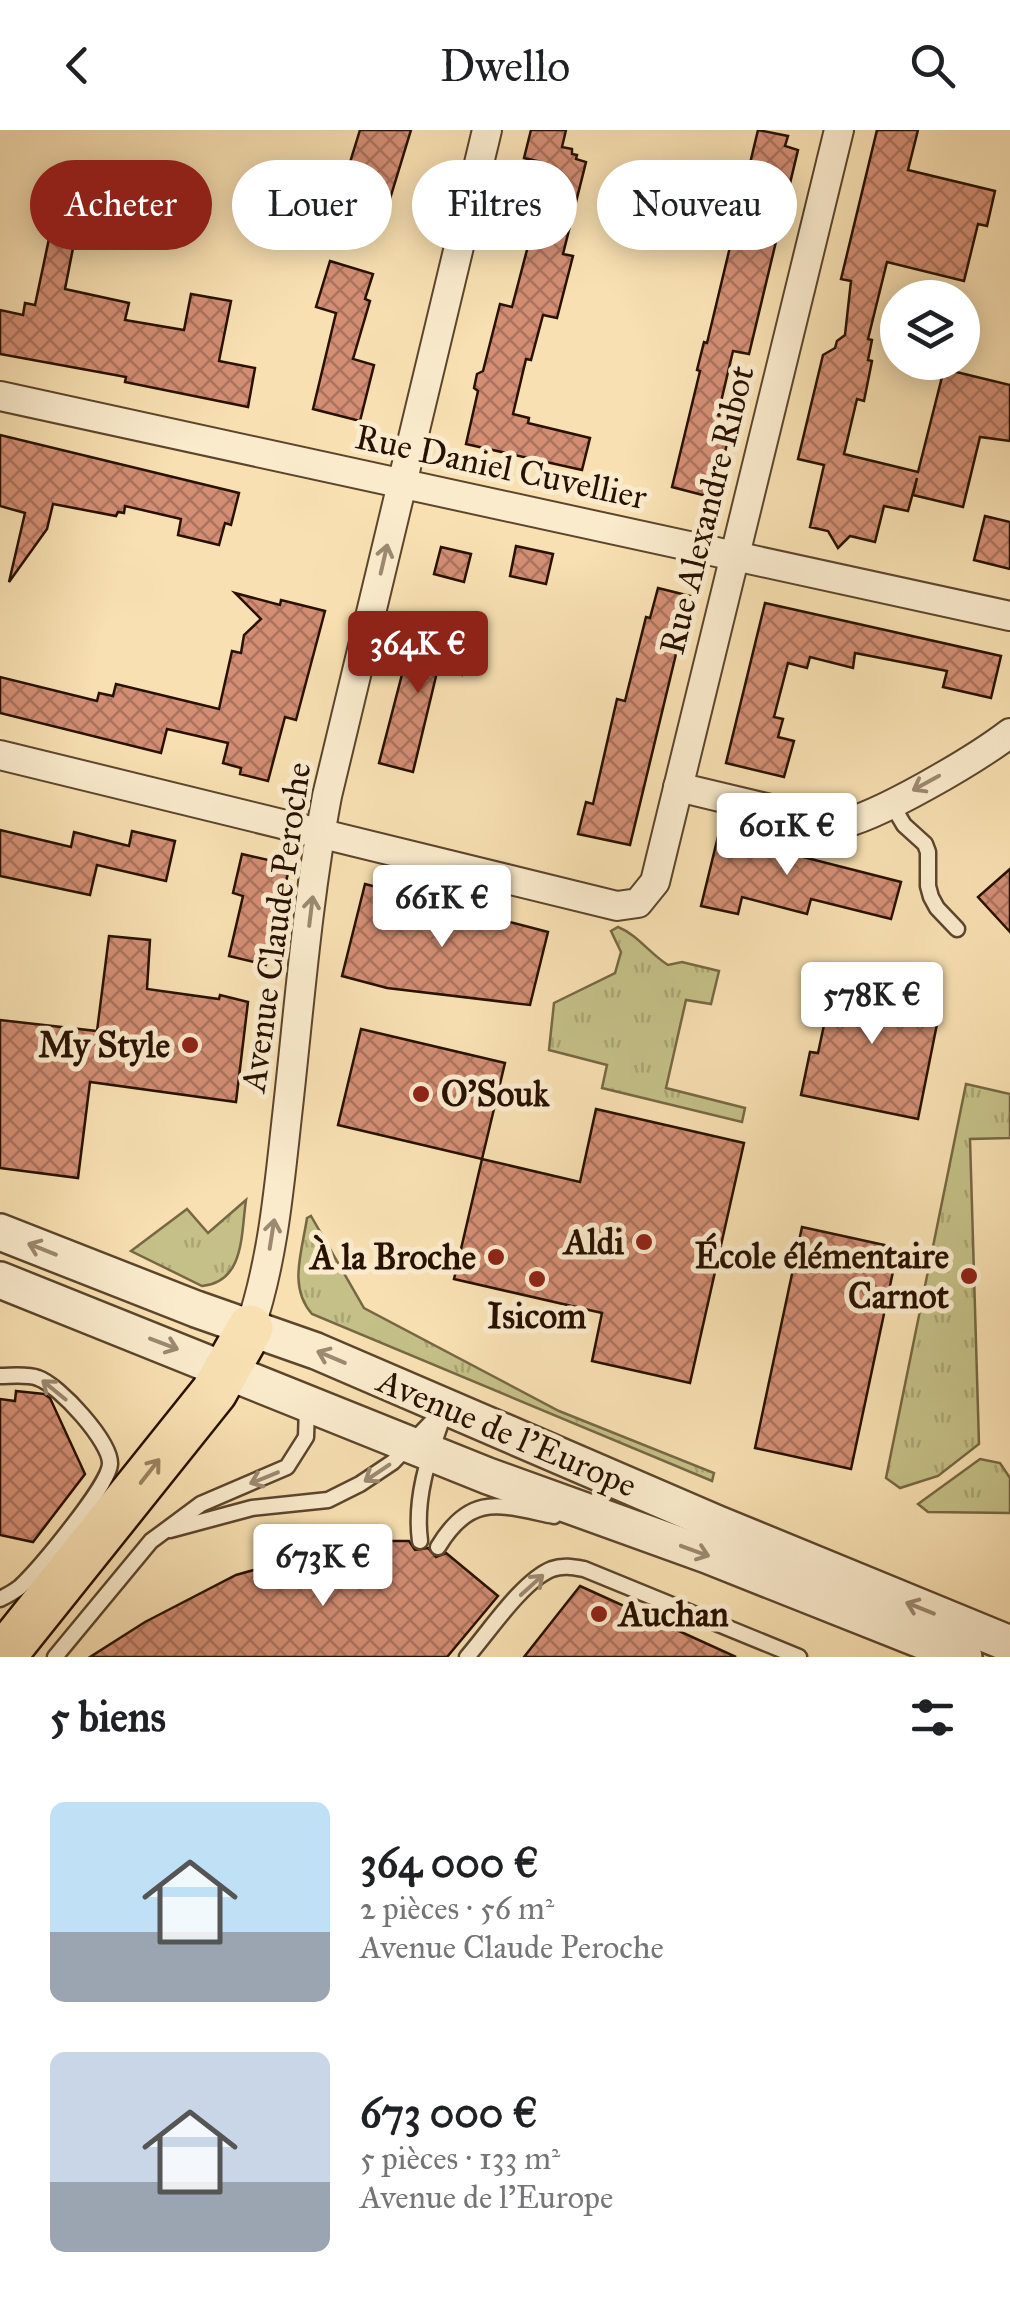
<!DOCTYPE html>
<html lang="fr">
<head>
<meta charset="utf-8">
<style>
	:root { --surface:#fff; --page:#f2f2f2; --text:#202124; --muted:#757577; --accent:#8f2418 }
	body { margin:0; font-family:"IM FELL Great Primer",serif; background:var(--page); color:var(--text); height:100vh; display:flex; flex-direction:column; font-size:38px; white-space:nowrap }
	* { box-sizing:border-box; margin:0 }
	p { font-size:32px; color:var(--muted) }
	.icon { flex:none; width:55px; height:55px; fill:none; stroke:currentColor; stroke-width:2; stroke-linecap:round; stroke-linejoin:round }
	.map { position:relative; height:1527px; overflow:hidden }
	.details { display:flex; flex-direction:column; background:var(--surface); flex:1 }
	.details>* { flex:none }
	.hud { position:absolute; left:30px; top:30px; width:950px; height:90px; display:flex; gap:20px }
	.fabs { position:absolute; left:880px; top:150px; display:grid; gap:20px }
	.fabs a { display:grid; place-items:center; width:100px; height:100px; border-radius:50%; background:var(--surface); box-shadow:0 5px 25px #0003; font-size:50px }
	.price { position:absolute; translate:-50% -85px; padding:0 22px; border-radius:10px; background:#fff; color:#222; font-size:32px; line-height:65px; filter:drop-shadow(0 2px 5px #0008) }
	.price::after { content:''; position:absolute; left:50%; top:60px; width:30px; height:22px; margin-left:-15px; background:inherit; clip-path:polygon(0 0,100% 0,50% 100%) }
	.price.on { background:var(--accent); color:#fff }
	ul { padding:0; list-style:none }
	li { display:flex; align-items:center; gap:30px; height:250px; padding:0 50px }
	li span { display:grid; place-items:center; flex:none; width:280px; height:200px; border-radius:15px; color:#555 }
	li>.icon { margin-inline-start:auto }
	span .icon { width:120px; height:120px; fill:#fffc; stroke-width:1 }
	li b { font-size:42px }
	h2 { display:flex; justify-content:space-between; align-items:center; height:120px; padding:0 50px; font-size:42px }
	.pill { padding:0 35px; border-radius:45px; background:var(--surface); box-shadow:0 5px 25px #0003; font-size:35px; line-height:90px }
	.pill.on { background:var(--accent); color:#fff }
	header { display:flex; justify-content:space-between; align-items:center; height:130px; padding:0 50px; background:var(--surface); font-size:45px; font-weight:600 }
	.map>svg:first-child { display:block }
</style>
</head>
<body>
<header><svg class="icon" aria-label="back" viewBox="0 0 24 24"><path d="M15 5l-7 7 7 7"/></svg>Dwello<svg class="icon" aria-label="search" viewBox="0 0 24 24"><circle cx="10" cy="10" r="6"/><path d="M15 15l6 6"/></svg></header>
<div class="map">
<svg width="1010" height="1527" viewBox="0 0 1010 1527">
	<defs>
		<pattern id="grass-tufts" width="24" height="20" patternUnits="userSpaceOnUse" patternTransform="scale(2.5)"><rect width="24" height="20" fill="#c4c087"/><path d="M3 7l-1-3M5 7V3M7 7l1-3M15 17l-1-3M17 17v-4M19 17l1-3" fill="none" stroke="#a8a473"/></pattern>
		<pattern id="building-cross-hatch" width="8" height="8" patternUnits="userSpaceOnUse" patternTransform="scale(2.5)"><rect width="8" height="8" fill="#d38e74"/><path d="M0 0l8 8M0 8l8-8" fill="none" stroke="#ab735d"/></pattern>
	</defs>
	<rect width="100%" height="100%" fill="#f8e0b2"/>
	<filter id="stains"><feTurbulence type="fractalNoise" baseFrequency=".002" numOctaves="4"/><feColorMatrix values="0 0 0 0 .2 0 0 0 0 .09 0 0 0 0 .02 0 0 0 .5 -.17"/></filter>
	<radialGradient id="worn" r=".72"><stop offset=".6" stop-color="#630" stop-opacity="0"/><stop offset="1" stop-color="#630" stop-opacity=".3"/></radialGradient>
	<g fill="url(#grass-tufts)" stroke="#766844" stroke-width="2.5">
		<path d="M618,797C638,805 650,824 668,835L682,832L719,841L711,874L686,870L666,958L745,978L742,992L602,958L607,935L549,920L554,873L615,843L621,822L611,801Z"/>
		<path d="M966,954L1010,964V1008L970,1009L979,1314L938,1346L900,1358L886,1348Z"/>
		<path d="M246,1070C241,1103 245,1152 202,1156L131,1121L187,1079L208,1103Z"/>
		<path d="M311,1086L364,1178L559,1281L714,1343L712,1351L312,1184C288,1157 302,1122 307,1088Z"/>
		<path d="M980,1329L1000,1333L1010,1348V1383L928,1382L918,1374Z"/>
	</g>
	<g fill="url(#building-cross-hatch)" stroke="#281100" stroke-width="2.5">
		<path d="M360,0H411L382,95L335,81Z"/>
		<path d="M531,0H566L562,17L572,19V24L577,25L576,29L586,32L563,124L573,126L557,188L543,185L531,230L526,229L513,284L529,288L528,293L590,308L582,340L466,314L478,261L474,258L477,244L483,241L500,174L512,177L528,116L521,114L541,32L524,28Z"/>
		<path d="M758,0L788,6L785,16L798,20L749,224L733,221L720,276L735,280L714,368L672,357L700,241L697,240L704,212L707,213Z"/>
		<path d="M877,0H918L908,40L995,61L987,96L978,94L964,151L887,132L868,209L872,210L868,230L872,231L864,271L857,269L844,324L918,342L944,239L1010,255V311L980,307L963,377L913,365L917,348L908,381L884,376L875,412L850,406L838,418L828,401L810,397L824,335L798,329L823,225L835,218L837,211L845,205L851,151L841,149Z"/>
		<path d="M50,104L75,108L65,159L129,173L125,190L184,200L191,164L231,171L219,231L255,238L248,277L125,252L126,247L0,224V180L23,185L25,173L35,175Z"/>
		<path d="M330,131L373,144L365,169L370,171L353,229L374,235L360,291L313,279L336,183L316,177Z"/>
		<path d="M0,305L239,363L231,395L225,393L219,415L178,405L181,389L125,376L124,383L118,382L116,386L53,374L47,399L9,452L25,383L0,376Z"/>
		<path d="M985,386L1010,392V439L974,430Z"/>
		<path d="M516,416L553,424L546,454L510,446Z"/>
		<path d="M441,417L471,424L464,452L434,444Z"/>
		<path d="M658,458L690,466L630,715L578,704L586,672L593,674L617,569L625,571L646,487L650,488Z"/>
		<path d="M235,463L280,475L281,470L325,481L296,590L285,587L268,651L240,644L241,638L223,633L228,613L167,599L161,623L0,583V547L97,571L99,563L113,566L116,554L219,579L232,521L241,523L244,505L261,489Z"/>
		<path d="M765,473L1001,526L991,568L943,557L947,541L855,523L853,538L810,527L807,538L788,533L774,587L783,589L778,607L794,611L784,647L726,633Z"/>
		<path d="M413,502L470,516L462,545L438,538L413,642L379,633Z"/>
		<path d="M723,686L761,695L756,715L901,752L891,789L811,769L807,784L742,767L738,784L701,776Z"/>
		<path d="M0,700L71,717L74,702L129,716L132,701L175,711L166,751L97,735L90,765L0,746Z"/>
		<path d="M242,724L290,735L266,835L229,826L243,766L233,763Z"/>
		<path d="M1010,739V802L978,767Z"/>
		<path d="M365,754L548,802L530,875L387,858L342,846Z"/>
		<path d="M109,806L150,810L147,859L219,869L220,865L248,872L236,972L90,952L78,1048L0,1038V890L97,901Z"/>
		<path d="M836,839L920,857L914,888L937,894L918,989L801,965L810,922L818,923Z"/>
		<path d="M361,899L505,933L482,1029L338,995Z"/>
		<path d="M596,979L744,1013L690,1253L592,1231L602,1183L454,1149L482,1029L580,1052Z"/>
		<path d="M802,1097L898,1118L851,1339L755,1318Z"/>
		<path d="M16,1261L44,1264L50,1268L85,1344L33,1412L0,1405V1269L15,1271Z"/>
		<path d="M381,1411H409L415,1420L428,1418L436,1427L446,1423L498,1466L447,1527H90L145,1492L236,1445L332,1418Z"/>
		<path d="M580,1456L736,1527H524Z"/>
	</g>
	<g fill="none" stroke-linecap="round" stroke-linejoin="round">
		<defs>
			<g id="service">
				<path d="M891,673L904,695L925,714L928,722V756L931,767L937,778L957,799"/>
				<path d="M0,1246C12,1246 27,1244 38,1248C59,1255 111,1312 110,1334C109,1356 38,1440 20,1457C14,1462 6,1466 0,1469"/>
				<path d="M170,1400L252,1378L328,1370L360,1354L393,1332L443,1280"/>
				<path d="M420,1411C414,1365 430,1324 445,1281"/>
				<path d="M438,1417C471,1362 500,1375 554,1386"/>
				<path d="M55,1527L151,1411L201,1374L287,1337L306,1307L307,1277"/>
				<path d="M467,1527C489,1502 522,1451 552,1439C563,1435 573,1437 584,1439L799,1527"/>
			</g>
			<g id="minor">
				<path d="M0,266L1010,486"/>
				<path d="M0,625L617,776L638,773L655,752L839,0"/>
				<path d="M678,657L837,695C877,688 976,629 1010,603"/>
				<path d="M250,1198C273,1130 279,1058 287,986C299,880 307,771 327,666L487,0"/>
			</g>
			<g id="tertiary">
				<path d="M0,1102L196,1179L316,1221L718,1394L1010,1514"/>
				<path d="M0,1150L488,1346L707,1425L964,1527"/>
			</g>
			<path id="trunk" d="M2,1527L214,1262L250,1198"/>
		</defs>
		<use href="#service" stroke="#5c452c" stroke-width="19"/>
		<use href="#minor" stroke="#5c452c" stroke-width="32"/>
		<use href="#tertiary" stroke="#5c452c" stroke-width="40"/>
		<use href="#trunk" stroke="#281100" stroke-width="50"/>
		<use href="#service" stroke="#faebcd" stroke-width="14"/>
		<use href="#minor" stroke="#faebcd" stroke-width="28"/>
		<use href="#tertiary" stroke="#faebcd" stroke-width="35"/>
		<use href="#trunk" stroke="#f8e0b2" stroke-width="45"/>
	</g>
	<defs><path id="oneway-shaft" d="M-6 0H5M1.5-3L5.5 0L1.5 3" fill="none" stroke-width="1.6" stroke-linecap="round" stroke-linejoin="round" transform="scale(2.5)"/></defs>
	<g stroke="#9c8971">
		<use href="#oneway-shaft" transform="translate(384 429) rotate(-77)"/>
		<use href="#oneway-shaft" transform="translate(926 653) rotate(151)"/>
		<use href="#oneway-shaft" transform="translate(311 781) rotate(-83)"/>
		<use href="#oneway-shaft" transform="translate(272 1104) rotate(-81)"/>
		<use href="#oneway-shaft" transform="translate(42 1119) rotate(-158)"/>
		<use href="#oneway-shaft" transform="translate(164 1214) rotate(21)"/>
		<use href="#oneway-shaft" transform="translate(331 1227) rotate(-157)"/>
		<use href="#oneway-shaft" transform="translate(54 1260) rotate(-141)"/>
		<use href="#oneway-shaft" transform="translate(377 1343) rotate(146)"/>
		<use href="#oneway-shaft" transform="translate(264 1348) rotate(158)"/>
		<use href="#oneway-shaft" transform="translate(695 1421) rotate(20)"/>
		<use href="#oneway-shaft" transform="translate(532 1455) rotate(-42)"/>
		<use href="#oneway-shaft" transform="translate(920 1478) rotate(-158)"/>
	</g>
	<use stroke="#9a8362" href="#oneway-shaft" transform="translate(150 1341) rotate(-52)"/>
	<g fill="#8f2418" stroke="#faebcd" stroke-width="4">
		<circle cx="190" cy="915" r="10"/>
		<circle cx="421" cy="964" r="10"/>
		<circle cx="644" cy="1112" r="10"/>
		<circle cx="496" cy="1127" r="10"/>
		<circle cx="969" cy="1146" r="10"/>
		<circle cx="537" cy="1149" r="10"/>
		<circle cx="599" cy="1484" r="10"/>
	</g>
	<g text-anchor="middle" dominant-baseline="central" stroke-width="10" stroke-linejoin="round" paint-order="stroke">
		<g font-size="35" fill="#281100" stroke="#faebcd">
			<text transform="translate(501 337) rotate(12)">Rue Daniel Cuvellier</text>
			<text transform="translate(707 380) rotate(-76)">Rue Alexandre Ribot</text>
			<text transform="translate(276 797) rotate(-82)">Avenue Claude Peroche</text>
			<text transform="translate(507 1303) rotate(23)">Avenue de l'Europe</text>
		</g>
		<g font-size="35" font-weight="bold" fill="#281100" stroke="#faebcd" text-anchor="end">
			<text x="170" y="915">My Style</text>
			<text x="441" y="964" text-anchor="start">O’Souk</text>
			<text x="624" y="1112">Aldi</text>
			<text x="949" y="1126">École élémentaire<tspan x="949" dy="40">Carnot</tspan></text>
			<text x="476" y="1127">À la Broche</text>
			<text x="537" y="1186" text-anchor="middle">Isicom</text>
			<text x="619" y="1484" text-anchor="start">Auchan</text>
		</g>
	</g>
	<rect width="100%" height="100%" filter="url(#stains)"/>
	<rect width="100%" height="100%" fill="url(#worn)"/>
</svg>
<div class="fabs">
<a><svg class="icon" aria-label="layers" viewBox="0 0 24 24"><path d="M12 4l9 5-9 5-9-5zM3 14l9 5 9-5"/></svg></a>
</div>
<b class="price on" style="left:418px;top:566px">364K €</b>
<b class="price" style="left:787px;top:748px">601K €</b>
<b class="price" style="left:442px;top:820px">661K €</b>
<b class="price" style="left:872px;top:917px">578K €</b>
<b class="price" style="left:323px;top:1479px">673K €</b>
<div class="hud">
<a class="pill on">Acheter</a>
<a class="pill">Louer</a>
<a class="pill">Filtres</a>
<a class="pill">Nouveau</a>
</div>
</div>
<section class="details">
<h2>5 biens<svg class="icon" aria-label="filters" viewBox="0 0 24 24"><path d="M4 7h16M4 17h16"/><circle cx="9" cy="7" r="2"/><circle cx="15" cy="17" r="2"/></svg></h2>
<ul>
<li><span style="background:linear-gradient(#bfe0f5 65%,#9aa5b1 0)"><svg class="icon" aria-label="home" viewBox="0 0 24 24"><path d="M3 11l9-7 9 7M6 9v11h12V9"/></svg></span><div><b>364 000 €</b><p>2 pièces · 56 m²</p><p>Avenue Claude Peroche</p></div></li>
<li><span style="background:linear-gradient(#c9d6e8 65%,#9aa5b1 0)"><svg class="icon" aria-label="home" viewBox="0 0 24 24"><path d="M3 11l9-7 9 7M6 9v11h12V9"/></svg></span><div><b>673 000 €</b><p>5 pièces · 133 m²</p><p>Avenue de l'Europe</p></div></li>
</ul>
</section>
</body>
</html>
